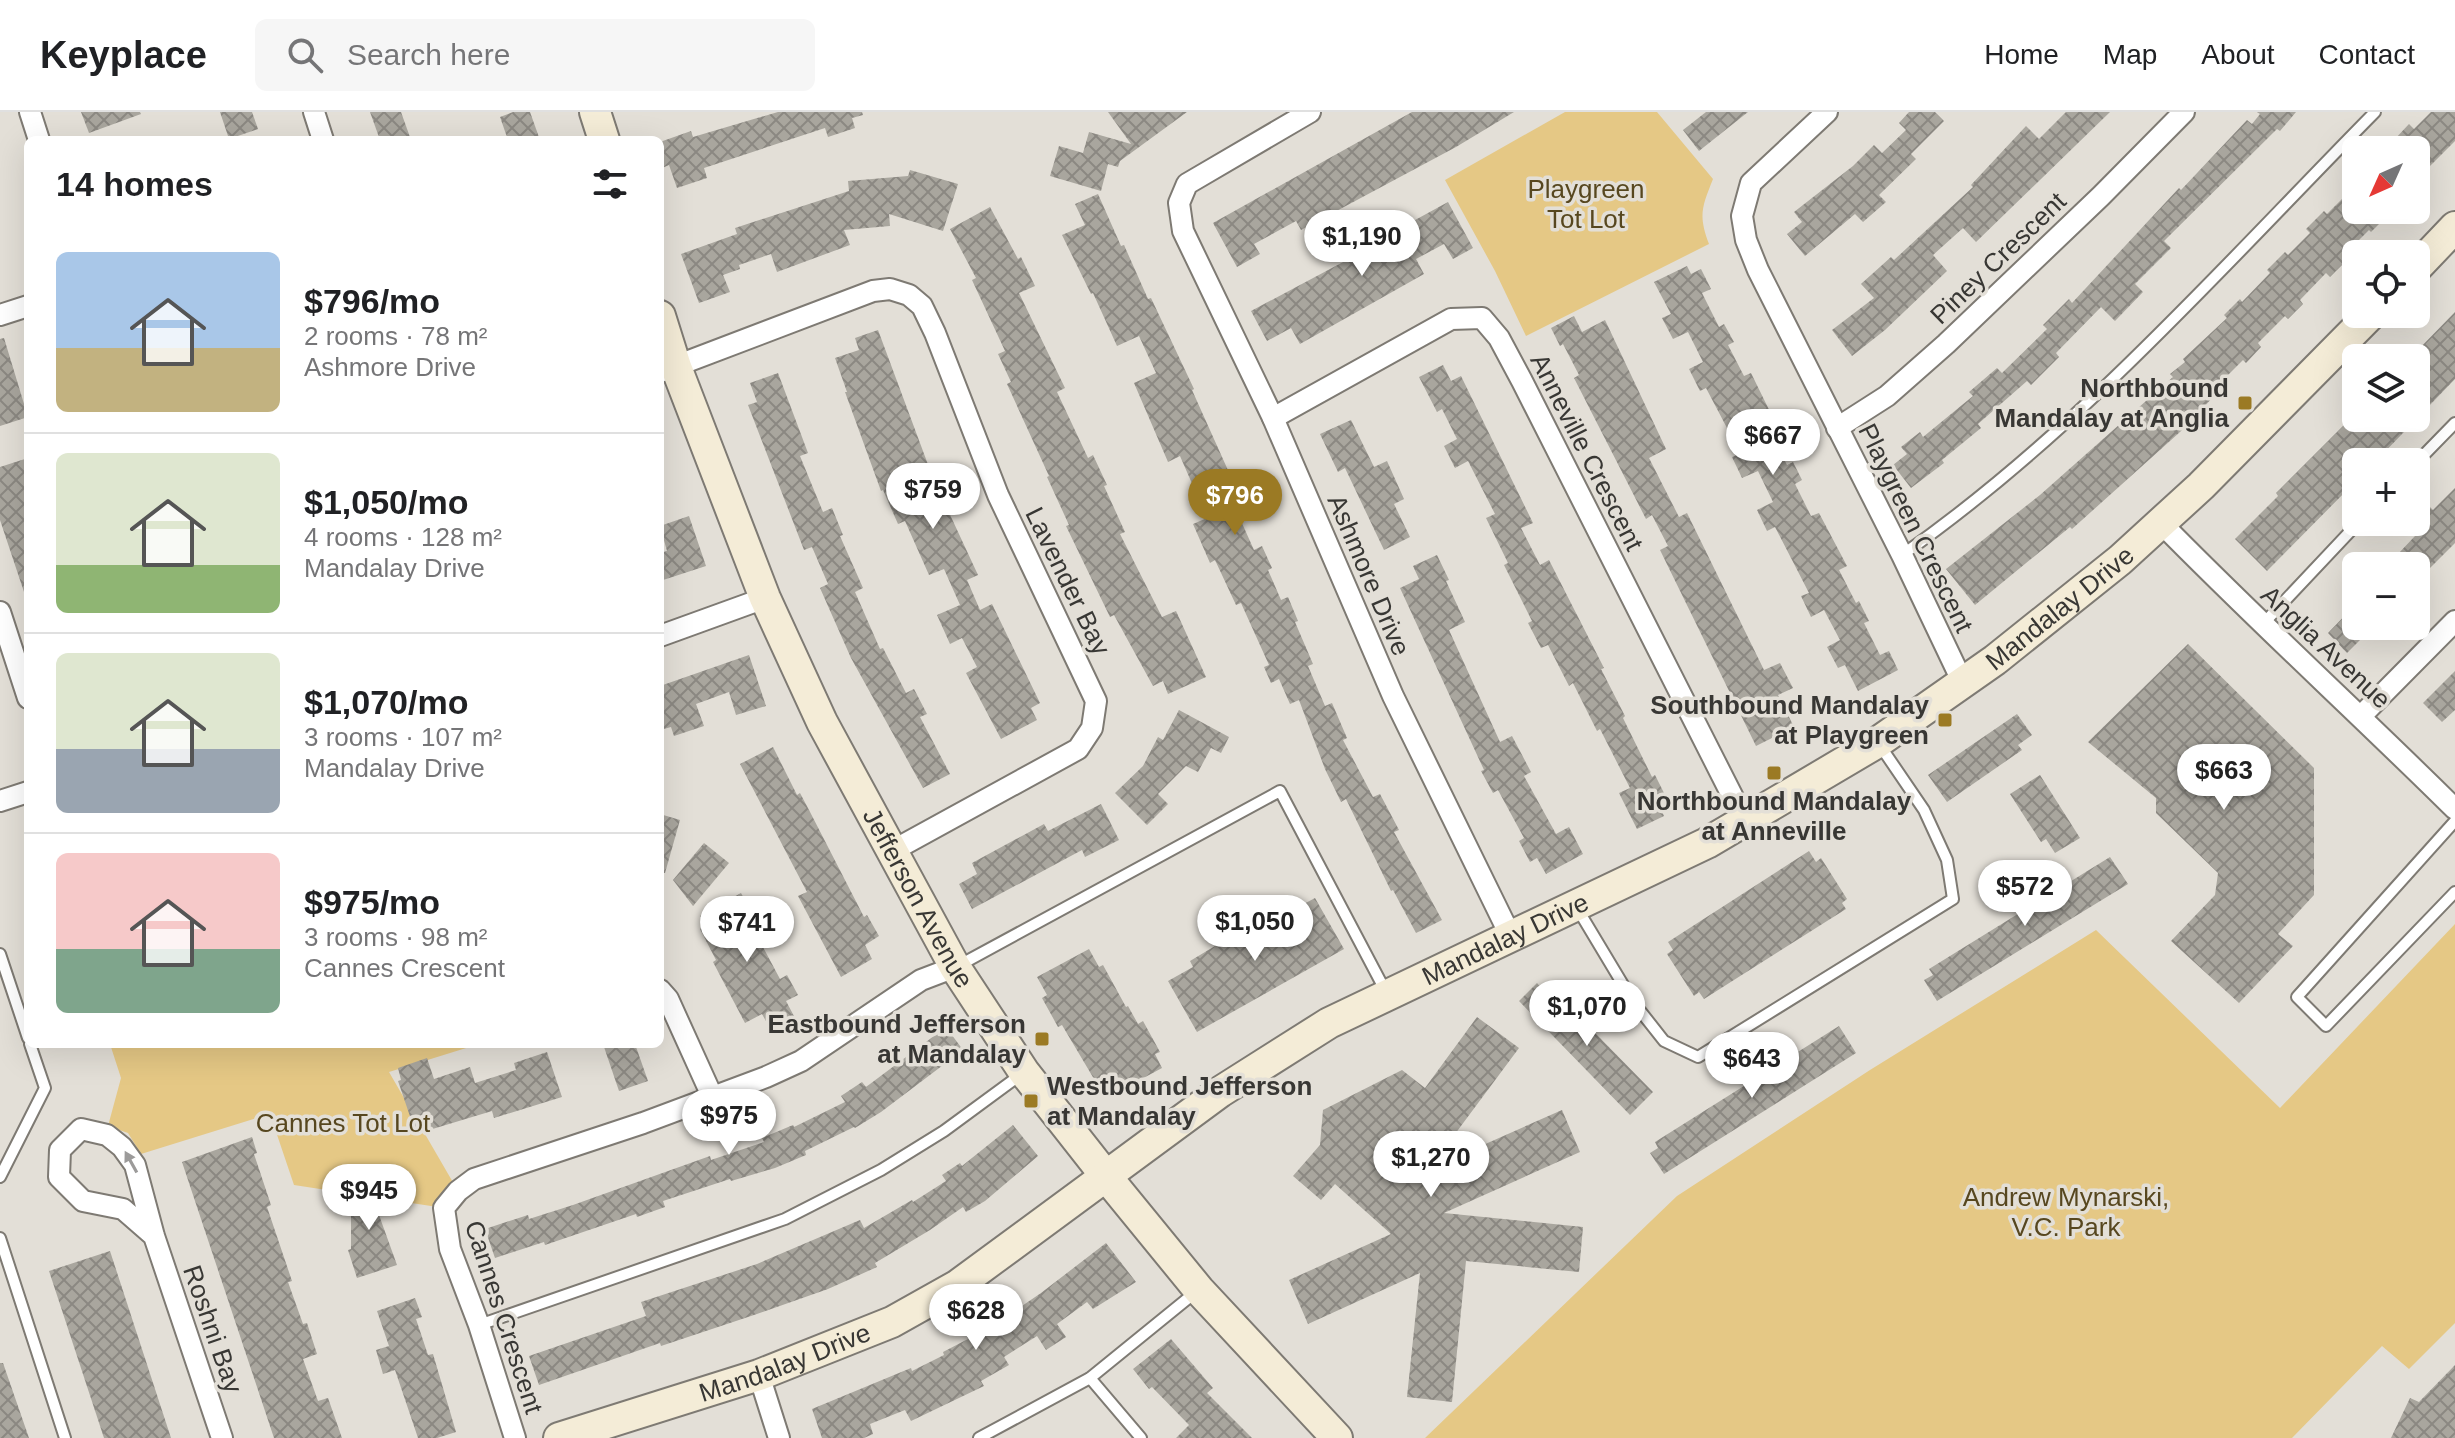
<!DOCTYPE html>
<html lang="en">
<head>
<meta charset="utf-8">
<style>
	:root { --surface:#fff; --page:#f6f6f6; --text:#202124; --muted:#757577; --line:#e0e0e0; --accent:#9b7a24 }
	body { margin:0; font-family:Helvetica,sans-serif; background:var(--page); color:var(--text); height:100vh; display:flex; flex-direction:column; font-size:30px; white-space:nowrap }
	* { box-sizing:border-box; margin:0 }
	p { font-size:26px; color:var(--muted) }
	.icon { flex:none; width:44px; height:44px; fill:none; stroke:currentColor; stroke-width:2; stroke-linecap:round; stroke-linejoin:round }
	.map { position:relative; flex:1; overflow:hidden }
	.details { position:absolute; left:24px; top:24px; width:640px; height:912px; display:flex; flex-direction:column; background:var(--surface); border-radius:12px; box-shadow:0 8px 32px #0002 }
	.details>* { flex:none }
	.needle { width:52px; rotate:225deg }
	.tools { position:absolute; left:2342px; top:24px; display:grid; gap:16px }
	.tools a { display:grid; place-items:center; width:88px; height:88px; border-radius:12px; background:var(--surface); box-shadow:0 8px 32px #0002; font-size:40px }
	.price { position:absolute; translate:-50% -68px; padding:0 18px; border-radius:28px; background:#fff; color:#222; font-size:26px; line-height:52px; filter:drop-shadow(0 2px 4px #0008) }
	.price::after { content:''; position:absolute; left:50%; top:48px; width:24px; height:18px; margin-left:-12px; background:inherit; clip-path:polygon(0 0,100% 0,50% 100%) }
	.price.on { background:var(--accent); color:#fff }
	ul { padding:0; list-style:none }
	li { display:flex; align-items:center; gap:24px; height:200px; padding:0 32px }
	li+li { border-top:2px solid var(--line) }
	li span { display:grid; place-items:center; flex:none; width:224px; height:160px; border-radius:12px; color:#555 }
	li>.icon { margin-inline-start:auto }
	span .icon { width:96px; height:96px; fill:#fffc; stroke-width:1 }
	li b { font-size:34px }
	h2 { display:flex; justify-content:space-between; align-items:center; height:96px; padding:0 32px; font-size:34px }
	header { display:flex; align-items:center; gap:48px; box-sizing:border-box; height:112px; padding:0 40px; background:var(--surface); border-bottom:2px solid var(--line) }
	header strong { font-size:38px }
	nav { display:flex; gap:44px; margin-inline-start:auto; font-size:28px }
	.search { width:560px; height:72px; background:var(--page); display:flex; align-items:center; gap:20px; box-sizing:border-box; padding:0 28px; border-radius:12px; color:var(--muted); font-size:30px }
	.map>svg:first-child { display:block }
</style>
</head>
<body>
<header>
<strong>Keyplace</strong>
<div class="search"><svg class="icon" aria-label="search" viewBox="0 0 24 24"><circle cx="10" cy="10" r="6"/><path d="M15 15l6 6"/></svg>Search here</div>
<nav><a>Home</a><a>Map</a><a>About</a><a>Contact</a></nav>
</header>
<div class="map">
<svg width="2455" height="1326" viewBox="0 0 2455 1326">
	<defs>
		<pattern id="building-cross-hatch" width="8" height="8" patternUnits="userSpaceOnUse" patternTransform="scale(2)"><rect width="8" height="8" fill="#a9a69e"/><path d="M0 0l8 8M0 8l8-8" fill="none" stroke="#8b8882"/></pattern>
	</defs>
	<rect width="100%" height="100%" fill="#e3dfd7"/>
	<g fill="#e5c885">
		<path d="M1565,0H1657L1713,67C1702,95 1698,103 1709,132L1526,224L1495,159L1445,68Z"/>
		<path d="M2455,812V1211L2409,1257L2382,1234L2292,1326H1425L1677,1084L1870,958L2096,818L2280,996Z"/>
		<path d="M110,932H479L389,960L458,1079L444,1096L294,1073L270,1002L141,1042L128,1021L108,1014L121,966Z"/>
	</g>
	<g fill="url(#building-cross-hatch)">
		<path d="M81,0H140L141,2L89,21Z"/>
		<path d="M220,0H252L258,17L229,27Z"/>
		<path d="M370,0H401L411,28H380Z"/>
		<path d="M513,0H530L540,28H508L500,5Z"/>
		<path d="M778,0H862L863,3L852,6L855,16L828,25L825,16L704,56L707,66L677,76L669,53L660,57V30L691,19L693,25Z"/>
		<path d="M1108,0H1187L1120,49L1118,55L1108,52L1101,79L1050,64L1059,34L1083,41L1089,20L1131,32Z"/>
		<path d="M1412,0H1514L1456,35L1301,118L1296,109L1254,132L1260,142L1237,155L1213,111Z"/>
		<path d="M1706,0H1748L1699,39L1683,18Z"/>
		<path d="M1909,0H1935L1944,9L1911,42L1916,47L1879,83L1886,90L1863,110L1855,102L1805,144L1787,122L1802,110L1794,100L1853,54L1874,33L1882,41L1906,18L1899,11Z"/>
		<path d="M2066,0H2110L1976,130L1963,116L1933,143L1947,159L1885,218L1852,244L1832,218L1874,186L1861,172L1891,145L1894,148L1973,75L1971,73L2026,14L2039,27Z"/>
		<path d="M2257,0H2296L2280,19L2277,17L2164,129L2171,136L2135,172L2143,180L2115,209L2101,195L2056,241L2059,245L2031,273L2027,269L1978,312L1981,316L1942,348L1944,351L1911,376L1893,353L1907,342L1901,335L1920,320L1923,325L1973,284L1969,280L1997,256L2002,261L2047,217L2043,213L2069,187L2072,191L2179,76L2181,78L2247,8L2252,12L2260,2Z"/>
		<path d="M2431,0H2455V29L2416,68V38H2404L2394,28L2409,12L2414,17Z"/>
		<path d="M910,58L958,72L943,119L889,102L890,114L844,118L850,133L777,160L771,142L739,153L740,157L723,163L730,180L699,191L681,142L737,122L735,116L849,79L848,69L908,64Z"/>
		<path d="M2356,73V98H2393L2371,120L2369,118L2342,145L2346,149L2330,165L2326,161L2300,188L2303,192L2288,207L2285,204L2258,231L2261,235L2246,251L2243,248L2216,275L2219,278L2190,311L2072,417L2070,415L1975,493L1946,457L2040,383L2173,265L2170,262L2185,250L2183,247L2227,206L2224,203L2240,187L2242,190L2270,161L2267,158L2285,140L2288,143L2310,121L2306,117L2324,99L2327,102Z"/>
		<path d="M1098,82L1121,134L1124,133L1148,187L1151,186L1194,277L1192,278L1249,405L1241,409L1254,438L1262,434L1272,456L1268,458L1281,488L1288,485L1298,509L1295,510L1313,552L1308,554L1325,594L1332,591L1347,626L1343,628L1373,685L1380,682L1399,718L1394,720L1442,808L1416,821L1393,778L1391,779L1346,687L1341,690L1325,657L1299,588L1290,592L1279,567L1271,571L1264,555L1269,553L1241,491L1236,493L1215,448L1210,451L1193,412L1207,406L1180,344L1168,350L1134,271L1156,261L1139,224L1117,234L1093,181L1091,182L1062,123L1085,113L1075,92Z"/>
		<path d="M1448,90L1473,136L1453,147L1444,132L1416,147L1424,162L1300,232L1291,216L1267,229L1251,199L1407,116L1406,113Z"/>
		<path d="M990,95L1018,147L1021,145L1035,174L1019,181L1065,276L1057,280L1088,346L1093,343L1107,373L1104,374L1125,420L1120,422L1162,505L1176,499L1206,565L1168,582L1163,569L1153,574L1114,503L1110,505L1066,414L1069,413L1047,365L1049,364L1007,272L1011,270L998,242L1005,239L972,168L976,166L950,117Z"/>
		<path d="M1687,154L1691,162L1701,157L1711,177L1702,181L1719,215L1724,212L1734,230L1728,233L1744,264L1751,261L1778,316L1770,320L1787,353L1793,350L1802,368L1795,372L1811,404L1819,401L1847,454L1839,458L1856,491L1859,489L1869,509L1864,511L1880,543L1889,539L1898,558L1858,579L1845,553L1838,556L1827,535L1840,528L1824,498L1811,505L1801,484L1809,481L1775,415L1767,419L1757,398L1773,390L1758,359L1742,366L1732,345L1739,342L1727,316L1706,276L1700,279L1689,257L1703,250L1688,220L1673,227L1662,206L1671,202L1654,170Z"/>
		<path d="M2455,200V267L2375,350H2356V369L2267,459L2235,427L2278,384L2276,381L2355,302L2356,306H2416V240Z"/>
		<path d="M1574,204L1582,220L1605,208L1666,337L1649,346L1679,405L1687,401L1764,558L1780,551L1793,576L1778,583L1794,615L1756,634L1660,438L1668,434L1652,403L1646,407L1574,266L1579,263L1563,232L1560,234L1551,216Z"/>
		<path d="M878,218L933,366L978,463L967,468L980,498L992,492L1040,591L1031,596L1037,608L1001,627L966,561L977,555L962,526L950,532L937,503L960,493L944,457L929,463L905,409L898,412L883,378L881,379L845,280H847L835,246L859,238L855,226Z"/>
		<path d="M4,226L28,305L0,314V227Z"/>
		<path d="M1443,253L1451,269L1461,264L1533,411L1521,416L1540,453L1549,448L1604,556L1601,557L1625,604L1623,606L1652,665L1655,663L1666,685L1657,689L1664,704L1637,717L1619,681L1630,676L1600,617L1597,619L1573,571L1569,574L1548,533L1541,536L1528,511L1532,509L1504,453L1508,451L1486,406L1495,402L1468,349L1455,356L1444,334L1457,327L1442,297L1437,300L1419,265Z"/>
		<path d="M778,261L808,341L800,344L823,400L832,396L843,423L840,424L863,476L855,480L880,537L883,536L906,581L914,577L927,602L920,605L950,662L923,676L851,546L820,476L828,472L812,435L804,438L748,293L757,290L750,271Z"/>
		<path d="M1351,308L1374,355L1387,349L1404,387L1394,392L1410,425L1384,438L1345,356L1338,360L1320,322Z"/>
		<path d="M28,346V483H25L0,408V355Z"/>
		<path d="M2455,376V431L2416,470V454H2410L2398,442L2415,424L2405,414L2410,410H2416V404L2427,392L2433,398Z"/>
		<path d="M689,404L706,454L660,469V441L667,439L660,414Z"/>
		<path d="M1437,443L1449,468L1446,469L1465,510L1449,518L1500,630L1512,624L1531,660L1524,664L1556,722L1569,715L1583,742L1546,762L1537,746L1530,750L1519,729L1524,726L1498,678L1493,681L1481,659L1484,658L1400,476L1419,467L1413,454Z"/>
		<path d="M2356,492V514H2374L2347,541L2328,521Z"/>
		<path d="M2188,532L2314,656V783L2278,822L2293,834L2239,891L2171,829L2215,783L2218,761L2156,701V686L2088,630Z"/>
		<path d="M749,543L766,594L736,603L729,580L696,592L704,614L674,624L671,615L660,618V574Z"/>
		<path d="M2455,559V598L2442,610L2423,591Z"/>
		<path d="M1179,598L1229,625L1221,641L1211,636L1198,660L1186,654L1158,682L1168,692L1147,713L1115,681L1143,654L1158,625L1163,628Z"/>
		<path d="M2017,602L2032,623L2018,633L2022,638L1947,690L1928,663Z"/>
		<path d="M773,635L797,683L800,681L809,698L864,805L867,803L879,824L865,833L872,847L841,865L798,784L807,780L740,652Z"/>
		<path d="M2040,663L2080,726L2055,741L2046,727L2041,730L2010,682Z"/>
		<path d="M1101,692L1119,728L1085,745L1082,738L972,797L959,772L977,762L972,751L1044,712L1048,719Z"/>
		<path d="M660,702L680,708L665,761H660Z"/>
		<path d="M704,731L729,751L693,794L673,768Z"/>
		<path d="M1809,739L1816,750L1821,746L1847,787L1842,791L1846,797L1704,887L1699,880L1694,884L1667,842L1673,838L1668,830Z"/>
		<path d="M2110,745L2128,772L1937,889L1924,868L1933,863L1929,857Z"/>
		<path d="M741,781L761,817L755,820L780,867L787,863L798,883L786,889L795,906L771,918L762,902L745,911L713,850L716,848L700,817L706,813L700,804Z"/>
		<path d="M1315,786L1344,837L1197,920L1168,869L1193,855L1190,849L1215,834L1288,794L1291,799Z"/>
		<path d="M1089,837L1099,855L1103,853L1126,895L1128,894L1138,912L1143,909L1160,940L1155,942L1162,956L1110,984L1102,969L1097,972L1062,913L1058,915L1042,886L1047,883L1037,865Z"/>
		<path d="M1537,871L1543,878L1548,873L1653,980L1630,1003L1519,889Z"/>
		<path d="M1477,905L1519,936L1429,1057L1562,998L1580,1040L1444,1101L1583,1115L1579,1160L1466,1149L1452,1290L1407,1285L1420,1161L1308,1212L1289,1168L1391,1122L1335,1072L1321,1088L1293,1064L1320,1033L1323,998L1402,958L1425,976Z"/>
		<path d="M1839,914L1856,941L1664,1062L1650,1041L1658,1036L1655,1030Z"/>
		<path d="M946,915L963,938L881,1000L855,1016L854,1015L805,1039L806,1043L775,1056L731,1069L730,1067L663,1089L665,1095L637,1105L636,1102L545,1133L544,1130L495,1146L485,1117L528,1103L529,1107L573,1093L710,1044L711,1048L764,1030L762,1026L793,1013L794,1015L845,990L841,984L862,970L866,975Z"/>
		<path d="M603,932H635L648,969L619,979Z"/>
		<path d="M547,940L562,985L494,1006L492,999L416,1022L398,969L401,968L398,956L427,946L434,967L470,955L475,971L516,958L514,951Z"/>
		<path d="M1013,1013L1038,1044L985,1089L966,1100L963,1095L930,1118L875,1151L877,1155L828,1177L754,1203L661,1234L660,1231L539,1273L529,1244L646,1204L641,1190L757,1152L860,1108L864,1116L912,1088L913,1090L946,1069L942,1063L960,1051L962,1054Z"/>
		<path d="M252,1025L257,1041L254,1042L271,1093L267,1095L292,1169L288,1170L303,1212L307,1211L317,1242L303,1247L318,1289L328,1286L342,1326H274L182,1050Z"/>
		<path d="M351,1076H385L386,1103H379L397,1153L357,1166L348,1138L351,1137Z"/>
		<path d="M1106,1131L1136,1170L1093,1197L1087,1190L1057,1212L1066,1225L1046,1238L1037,1224L1004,1245L1009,1253L981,1269L984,1274L911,1309L905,1298L870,1312L873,1322L864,1326H822L812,1297L911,1256L912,1259L944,1243L943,1240L968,1227L967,1225L992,1211L991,1209L1011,1196L1013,1200L1041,1181Z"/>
		<path d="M110,1139L171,1326H104L49,1159Z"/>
		<path d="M415,1186L422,1205L416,1207L428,1243L433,1242L456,1320L437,1326H418L395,1258L383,1262L376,1238L389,1234L377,1199Z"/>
		<path d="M1171,1227L1213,1276L1207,1281L1252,1326H1176L1189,1313L1152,1275L1149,1277L1133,1257Z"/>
		<path d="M0,1251H3L29,1326H0Z"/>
		<path d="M2455,1253V1326H2391L2410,1286L2419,1290Z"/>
	</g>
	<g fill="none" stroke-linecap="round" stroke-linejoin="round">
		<defs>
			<g id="lane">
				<path d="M2416,351L2455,311"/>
				<path d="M1902,443C2079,319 2224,153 2375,0"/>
				<path d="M2262,513L2359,410"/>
				<path d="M2455,709L2297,885L2326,914L2455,780"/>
				<path d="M1577,796L1634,891L1664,929L1698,945L1953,787L1947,748L1924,698L1879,632"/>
				<path d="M0,842L28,926"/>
				<path d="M956,855L1280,679L1386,880"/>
				<path d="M0,1065L45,976L30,932"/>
				<path d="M0,1126L65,1326"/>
				<path d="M479,1213L785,1107L881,1058L944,1019L1023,961"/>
				<path d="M1090,1266L1141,1326"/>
				<path d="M979,1326L1090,1266L1197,1179"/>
			</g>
			<g id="street">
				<path d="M30,0L39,28"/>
				<path d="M314,0L323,28"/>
				<path d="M1310,0L1187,72L1179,91L1183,119L1273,306L1393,584L1511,825"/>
				<path d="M1827,0L1751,71L1742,104L1746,128L1758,158L1902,443L1963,571"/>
				<path d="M0,203L28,194"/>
				<path d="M660,260L873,179L890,177L909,183L922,194L935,221L998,383L1096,589L1092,616L1078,637L892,739"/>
				<path d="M1273,306L1451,207L1482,206L1499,226L1522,269L1746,711"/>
				<path d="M1837,316L1887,284L1946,232L2101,84L2184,0"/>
				<path d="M2161,411C2257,509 2358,601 2455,697"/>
				<path d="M0,500L28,586"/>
				<path d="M660,524L765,486"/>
				<path d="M2361,604L2455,509"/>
				<path d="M0,689L28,680"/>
				<path d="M660,878L668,887L712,984"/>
				<path d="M154,1124L123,1097L83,1089L59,1065L60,1038L81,1017L107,1023L122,1035L135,1053L154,1124L222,1326"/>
				<path d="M759,1263L779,1326"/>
				<path d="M515,1326L479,1213L450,1137L444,1096L458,1079L474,1067L643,1011L766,965L801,949L921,868L955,855"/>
			</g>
			<g id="secondary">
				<path d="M595,0L604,28"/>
				<path d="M2416,156L2455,115"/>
				<path id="s1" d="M660,204L676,255L765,486L822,610L955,855L1024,960L1105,1063L1199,1178L1337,1326"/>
				<path id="s2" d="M559,1326L759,1263L892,1210L958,1173L1220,980L1329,911L1707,731L1878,630L1995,548L2120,448L2201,374L2371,202"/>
			</g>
		</defs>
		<use href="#lane" stroke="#7e7a73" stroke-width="14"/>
		<use href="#street" stroke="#7e7a73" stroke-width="24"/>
		<use href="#secondary" stroke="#7e7a73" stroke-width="34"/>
		<use href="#lane" stroke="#fff" stroke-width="10"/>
		<use href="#street" stroke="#fff" stroke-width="20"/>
		<use href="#secondary" stroke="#f4ecd7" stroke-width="30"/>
	</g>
	<defs><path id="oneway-solid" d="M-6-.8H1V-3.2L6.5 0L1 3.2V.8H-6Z" transform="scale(2)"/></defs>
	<use fill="#9c9b9a" href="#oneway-solid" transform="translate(131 1050) rotate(-119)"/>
	<g fill="#9b7a24" stroke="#e3dfd7" stroke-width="3">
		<rect x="2237" y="283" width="16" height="16" rx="4"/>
		<rect x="1937" y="600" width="16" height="16" rx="4"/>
		<rect x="1766" y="653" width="16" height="16" rx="4"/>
		<rect x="1034" y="919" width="16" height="16" rx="4"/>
		<rect x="1023" y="981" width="16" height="16" rx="4"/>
	</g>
	<g text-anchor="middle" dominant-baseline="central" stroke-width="7" stroke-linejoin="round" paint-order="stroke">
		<g font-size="26" fill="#57471f" stroke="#e3dfd7">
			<text x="1586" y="77">Playgreen<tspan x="1586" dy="30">Tot Lot</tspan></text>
			<text x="343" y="1011">Cannes Tot Lot</text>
			<text x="2066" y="1085">Andrew Mynarski,<tspan x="2066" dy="30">V.C. Park</tspan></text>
		</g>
		<g font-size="26" fill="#383734" stroke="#e3dfd7">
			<text transform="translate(1998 146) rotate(-44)">Piney Crescent</text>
			<text transform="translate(1587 340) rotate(63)">Anneville Crescent</text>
			<text transform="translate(1916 416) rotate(64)">Playgreen Crescent</text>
			<text transform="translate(1369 463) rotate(67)">Ashmore Drive</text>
			<text transform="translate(1068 469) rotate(64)">Lavender Bay</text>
			<text stroke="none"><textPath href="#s2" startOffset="1726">Mandalay Drive</textPath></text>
			<text transform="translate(2326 535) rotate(43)">Anglia Avenue</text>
			<text stroke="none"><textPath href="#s1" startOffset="638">Jefferson Avenue</textPath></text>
			<text stroke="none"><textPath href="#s2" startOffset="1078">Mandalay Drive</textPath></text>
			<text transform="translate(504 1205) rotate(72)">Cannes Crescent</text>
			<text transform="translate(213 1217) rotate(71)">Roshni Bay</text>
			<text stroke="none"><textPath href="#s2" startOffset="238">Mandalay Drive</textPath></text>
		</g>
		<g font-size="26" font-weight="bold" fill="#383734" stroke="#e3dfd7" text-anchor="end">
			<text x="2229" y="276">Northbound<tspan x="2229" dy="30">Mandalay at Anglia</tspan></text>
			<text x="1929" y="593">Southbound Mandalay<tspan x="1929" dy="30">at Playgreen</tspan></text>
			<text x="1774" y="689" text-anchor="middle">Northbound Mandalay<tspan x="1774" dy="30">at Anneville</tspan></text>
			<text x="1026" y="912">Eastbound Jefferson<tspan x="1026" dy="30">at Mandalay</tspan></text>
			<text x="1047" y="974" text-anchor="start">Westbound Jefferson<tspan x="1047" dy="30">at Mandalay</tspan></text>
		</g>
	</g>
</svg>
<div class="tools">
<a><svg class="needle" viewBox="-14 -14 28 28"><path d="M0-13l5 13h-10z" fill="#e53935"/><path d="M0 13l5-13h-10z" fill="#757577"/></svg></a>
<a><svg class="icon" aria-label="locate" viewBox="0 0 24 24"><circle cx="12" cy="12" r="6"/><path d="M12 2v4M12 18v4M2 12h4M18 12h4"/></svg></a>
<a><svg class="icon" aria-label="layers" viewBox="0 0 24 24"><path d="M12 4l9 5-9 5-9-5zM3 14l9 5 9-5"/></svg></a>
<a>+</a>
<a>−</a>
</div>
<b class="price" style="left:1362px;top:166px">$1,190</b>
<b class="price" style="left:1773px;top:365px">$667</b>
<b class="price" style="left:933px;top:419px">$759</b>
<b class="price on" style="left:1235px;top:425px">$796</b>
<b class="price" style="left:2224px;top:700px">$663</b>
<b class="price" style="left:2025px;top:816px">$572</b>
<b class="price" style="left:1255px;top:851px">$1,050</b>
<b class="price" style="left:747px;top:852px">$741</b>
<b class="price" style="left:1587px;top:936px">$1,070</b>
<b class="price" style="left:1752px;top:988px">$643</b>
<b class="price" style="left:729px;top:1045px">$975</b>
<b class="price" style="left:1431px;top:1087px">$1,270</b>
<b class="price" style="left:369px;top:1120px">$945</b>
<b class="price" style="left:976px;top:1240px">$628</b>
<section class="details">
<h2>14 homes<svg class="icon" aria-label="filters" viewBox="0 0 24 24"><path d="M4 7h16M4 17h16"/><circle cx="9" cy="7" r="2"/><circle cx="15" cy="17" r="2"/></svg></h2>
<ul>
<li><span style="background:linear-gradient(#a9c7e8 60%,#c2b280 0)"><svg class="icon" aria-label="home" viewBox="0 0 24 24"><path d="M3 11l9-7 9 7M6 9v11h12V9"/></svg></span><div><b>$796/mo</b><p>2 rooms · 78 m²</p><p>Ashmore Drive</p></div></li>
<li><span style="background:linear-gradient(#dfe7d0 70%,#8fb573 0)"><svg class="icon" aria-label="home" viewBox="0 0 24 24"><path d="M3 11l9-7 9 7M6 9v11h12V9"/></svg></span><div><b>$1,050/mo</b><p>4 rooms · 128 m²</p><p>Mandalay Drive</p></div></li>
<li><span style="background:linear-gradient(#dfe7d0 60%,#9aa5b1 0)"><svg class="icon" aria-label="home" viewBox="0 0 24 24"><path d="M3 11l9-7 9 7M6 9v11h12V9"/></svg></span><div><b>$1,070/mo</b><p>3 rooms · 107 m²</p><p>Mandalay Drive</p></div></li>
<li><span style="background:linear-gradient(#f6c9c9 60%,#7fa58c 0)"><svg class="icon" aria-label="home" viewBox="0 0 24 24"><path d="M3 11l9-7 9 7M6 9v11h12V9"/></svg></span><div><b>$975/mo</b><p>3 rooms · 98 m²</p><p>Cannes Crescent</p></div></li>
</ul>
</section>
</div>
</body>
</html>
